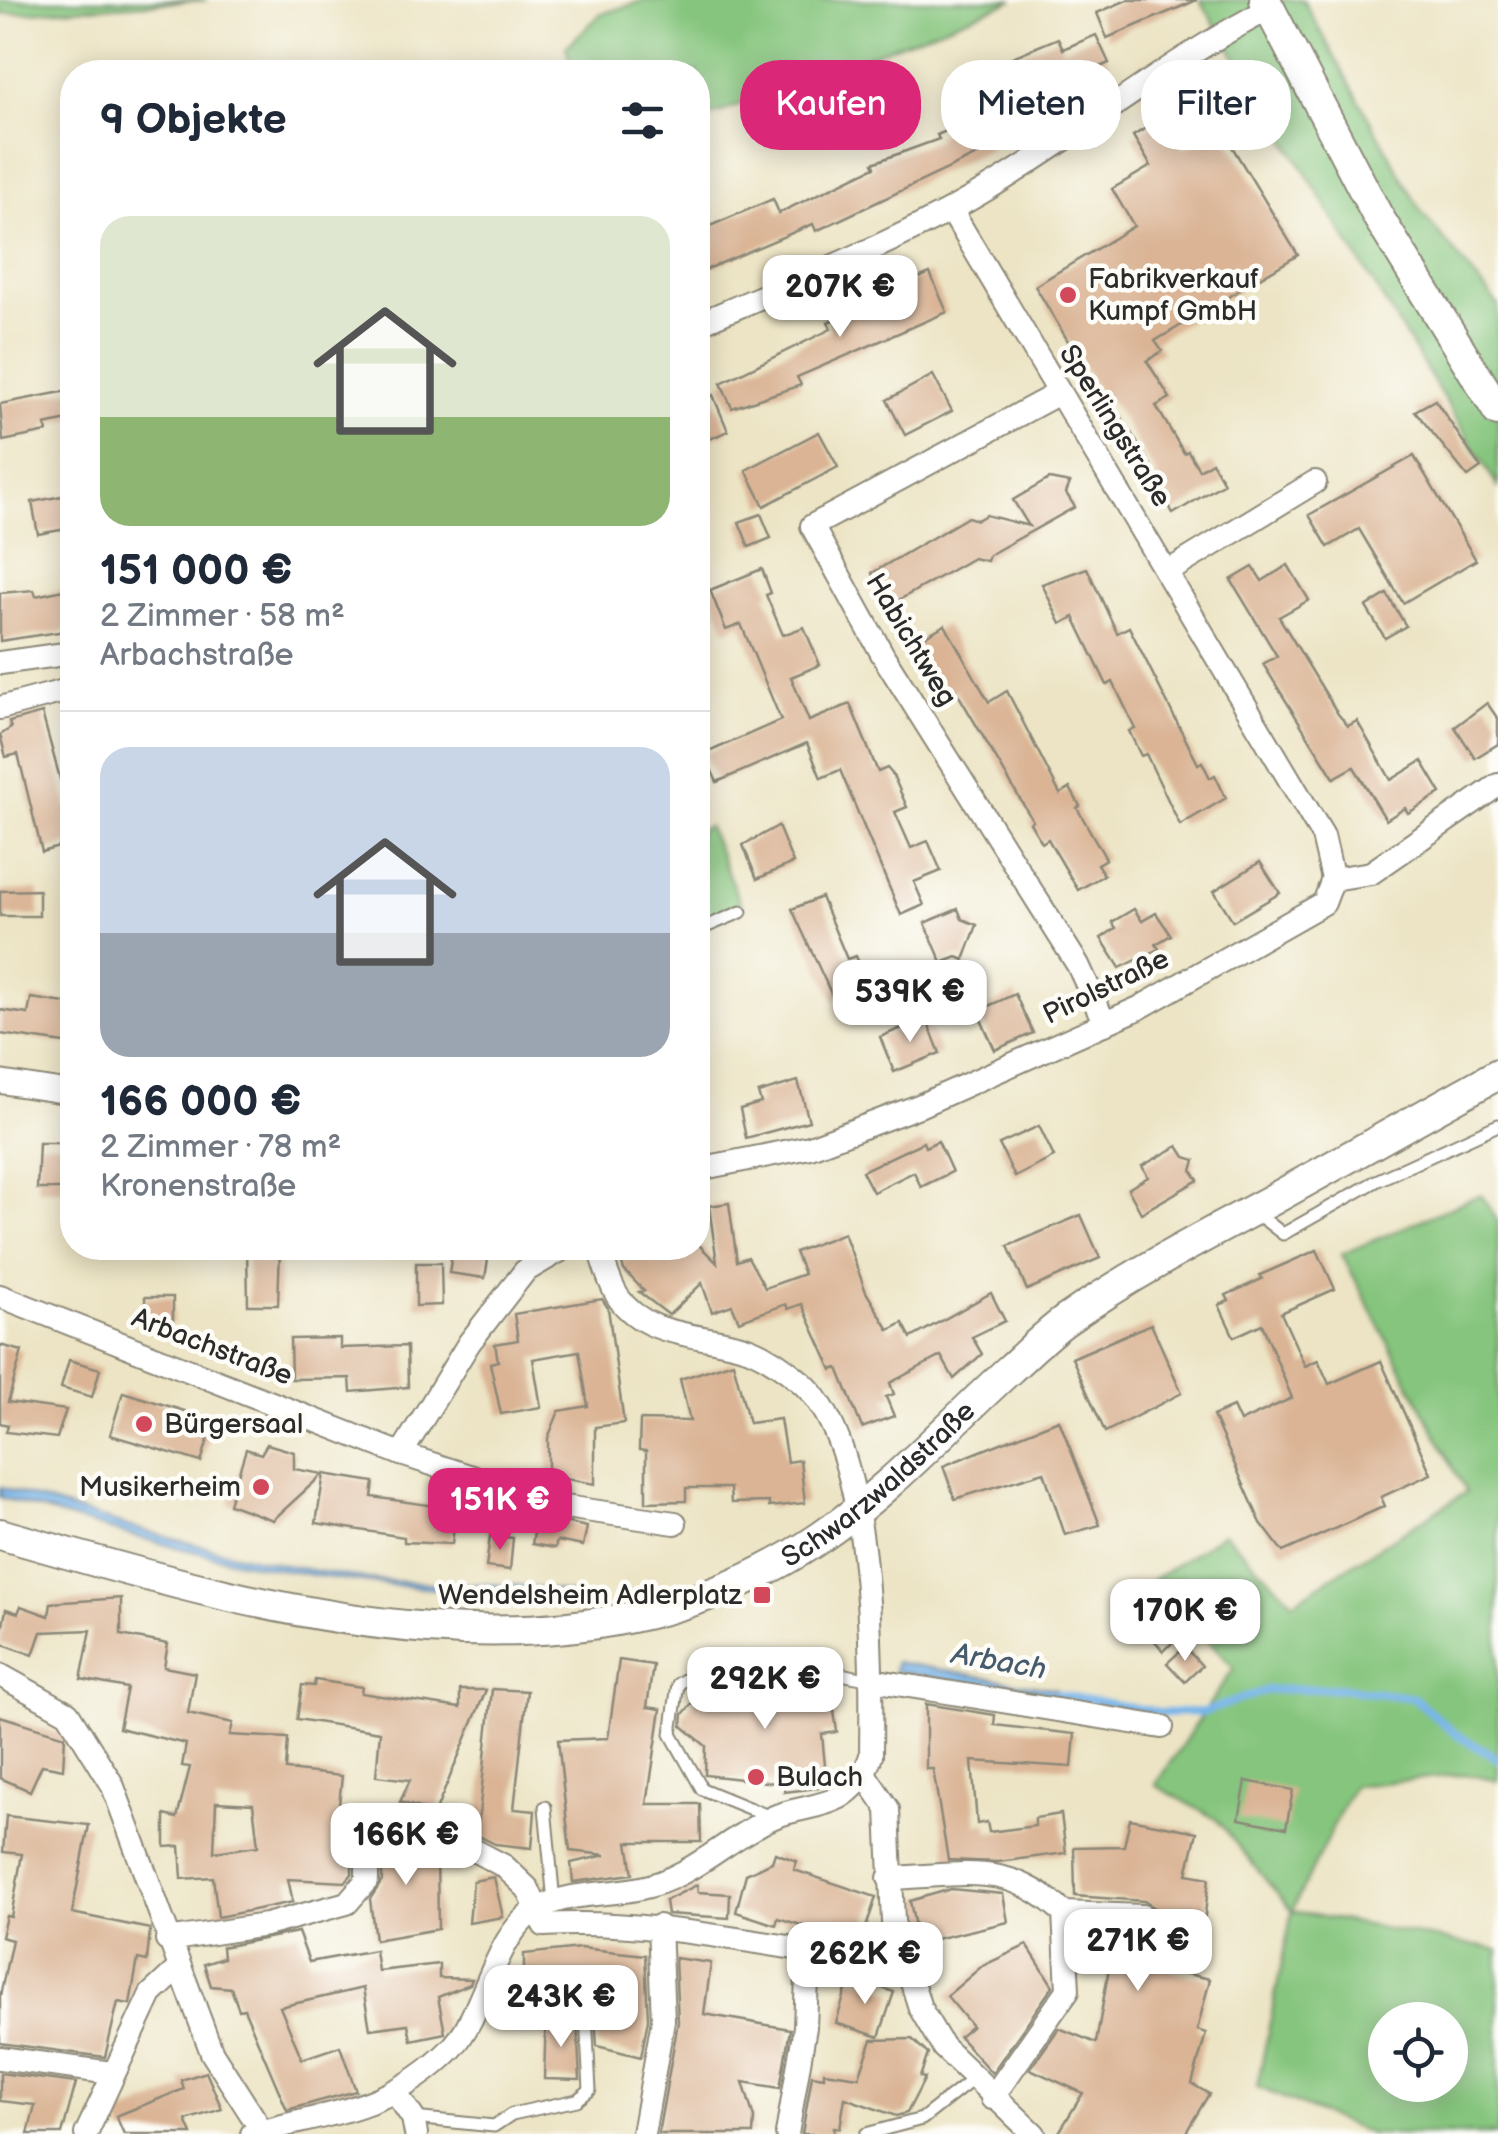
<!DOCTYPE html>
<html lang="de">
<head>
<meta charset="utf-8">
<style>
	:root { --surface:#fff; --page:#f6f6f7; --text:#1f2937; --muted:#747a83; --line:#e0e1e3; --accent:#db2777 }
	body { margin:0; font-family:"Balsamiq Sans",sans-serif; background:var(--page); color:var(--text); height:100vh; display:flex; flex-direction:column; font-size:38px; white-space:nowrap }
	* { box-sizing:border-box; margin:0 }
	p { font-size:32px; color:var(--muted) }
	.icon { flex:none; width:55px; height:55px; fill:none; stroke:currentColor; stroke-width:2; stroke-linecap:round; stroke-linejoin:round }
	.map { position:relative; flex:1; overflow:hidden }
	.sheet { position:absolute; left:60px; top:60px; width:650px; height:1200px; display:flex; flex-direction:column; background:var(--surface); border-radius:40px; box-shadow:0 5px 25px #0003 }
	.sheet>* { flex:none }
	.banner { position:absolute; left:740px; top:60px; width:608px; height:90px; display:flex; gap:20px }
	.fabs { position:absolute; left:1368px; top:2002px; display:grid; gap:20px }
	.fabs a { display:grid; place-items:center; width:100px; height:100px; border-radius:50%; background:var(--surface); box-shadow:0 5px 25px #0003; font-size:50px }
	.price { position:absolute; translate:-50% -85px; padding:0 22px; border-radius:20px; background:#fff; color:#222; font-size:32px; line-height:65px; filter:drop-shadow(0 2px 5px #0008) }
	.price::after { content:''; position:absolute; left:50%; top:60px; width:30px; height:22px; margin-left:-15px; background:inherit; clip-path:polygon(0 0,100% 0,50% 100%) }
	.price.selected { background:var(--accent); color:#fff }
	ul { padding:0; list-style:none }
	li { display:grid; align-content:center; gap:20px; height:530px; padding:0 40px }
	li+li { border-top:2px solid var(--line) }
	li span { display:grid; place-items:center; height:310px; border-radius:30px; color:#555 }
	li>.icon { margin-inline-start:auto }
	span .icon { width:180px; height:180px; fill:#fffc; stroke-width:1 }
	li b { font-size:42px }
	h2 { display:flex; justify-content:space-between; align-items:center; height:120px; padding:0 40px; font-size:42px }
	.pill { padding:0 35px; border-radius:40px; background:var(--surface); box-shadow:0 5px 25px #0003; font-size:35px; line-height:90px }
	.pill.selected { background:var(--accent); color:#fff }
	.map>svg:first-child { display:block }
</style>
</head>
<body>
<div class="map">
<svg width="1498" height="2134" viewBox="0 0 1498 2134">
	<rect width="100%" height="100%" fill="#fdfcf7"/>
	<filter id="ink" filterUnits="userSpaceOnUse"><feTurbulence type="fractalNoise" baseFrequency=".01" numOctaves="2"/><feDisplacementMap in="SourceGraphic" scale="20" xChannelSelector="R" yChannelSelector="G"/><feConvolveMatrix kernelMatrix="1 2 1 2 8 2 1 2 1" color-interpolation-filters="sRGB"/></filter>
	<filter id="wash" filterUnits="userSpaceOnUse"><feTurbulence type="fractalNoise" baseFrequency=".0048" numOctaves="4" result="noise"/><feDisplacementMap in="SourceGraphic" scale="40" xChannelSelector="R" yChannelSelector="G"/><feGaussianBlur stdDeviation="2.25" result="paint"/><feColorMatrix in="noise" values="0 0 0 0 0 0 0 0 0 0 0 0 0 0 0 0 0 1.4 0 .05"/><feComposite in="paint" operator="in"/></filter>
	<g filter="url(#wash)">
		<rect width="100%" height="100%" fill="#ece4c4"/>
		<g fill="#85c57d" stroke="#587854" stroke-width="2.5" fill-rule="evenodd">
			<path d="M0,0H207L0,14Z"/>
			<path d="M645,0H1014L698,121V72H573L566,47L601,14Z"/>
			<path d="M1200,0H1303L1422,213L1498,305V487Z"/>
			<path d="M708,826L741,905L698,923V830Z"/>
			<path d="M1481,1194L1498,1222V1781L1465,1774L1353,1786L1292,1911L1498,1950V2134H1370L1257,2087L1292,1912L1216,1819L1155,1785L1234,1668L1153,1580L1224,1533L1293,1602L1466,1492L1342,1254ZM1385,2020H1450V2085H1385Z"/>
		</g>
		<g fill="#78b5ea" stroke="#52708a" stroke-width="2.5">
			<path d="M0,1487C121,1526 242,1562 368,1579C436,1588 508,1578 573,1595L562,1599L539,1591C349,1595 180,1554 0,1497Z"/>
			<path d="M895,1662L1056,1689L1054,1697L894,1671Z"/>
		</g>
		<g fill="none" stroke-linecap="round" stroke-linejoin="round">
			<path stroke="#78b5ea" stroke-width="8" d="M1049,1693L1164,1713L1204,1712L1267,1690L1341,1688L1414,1698L1457,1735L1498,1759"/>
		</g>
		<g id="blocks">
			<g fill="#dab494" fill-rule="evenodd">
				<path d="M1127,0H1197L1107,38L1097,13Z"/>
				<path d="M1096,35L1109,63L1082,75L1076,90L1065,87L1023,104L1005,60L1058,38L1063,49Z"/>
				<path d="M979,117L992,148L816,231L813,224L698,273V231L773,199L779,213L875,167L873,163L939,139L937,135Z"/>
				<path d="M1164,117L1183,149L1220,127L1298,255L1155,341L1162,351L1147,361L1170,398L1156,406L1184,453L1188,451L1199,470L1212,462L1224,483L1173,514L1153,469L1111,400L1105,403L1035,286L1134,226L1112,189L1151,166L1133,136Z"/>
				<path d="M930,273L947,312L797,377L801,385L732,408L721,383L831,329L828,322L876,301L874,297Z"/>
				<path d="M933,375L952,411L905,435L887,400Z"/>
				<path d="M72,390V419L45,425L47,432L3,441L0,404Z"/>
				<path d="M713,395L728,431L698,444V402Z"/>
				<path d="M1435,400L1481,468L1468,477L1415,411Z"/>
				<path d="M819,432L838,467L764,506L746,470Z"/>
				<path d="M1414,456L1476,560L1403,603L1359,529L1328,547L1309,515Z"/>
				<path d="M1049,479L1070,483L1066,493L1075,507L989,555L987,561L973,558L890,605L872,573L968,517L977,520L986,515L1029,526L1013,500Z"/>
				<path d="M72,494V528L38,534L32,502Z"/>
				<path d="M761,514L771,538L749,547L739,522Z"/>
				<path d="M1288,565L1309,600L1279,617L1338,714L1348,726L1357,721L1391,780L1422,761L1441,793L1408,813L1405,808L1386,820L1354,767L1334,778L1263,664L1277,656L1231,580L1253,567L1262,581Z"/>
				<path d="M1087,568L1117,633L1129,627L1198,764L1202,762L1210,778L1215,775L1226,798L1180,825L1146,754L1141,756L1129,731L1135,728L1113,682L1107,685L1074,617L1061,624L1042,584Z"/>
				<path d="M762,569L771,593L766,595L783,635L804,627L820,665L791,677L809,721L850,704L878,772L887,768L893,775L907,807L895,812L911,848L928,841L941,871L914,882L924,905L901,915L840,770L821,778L807,743L717,782L704,754L781,720L741,624L726,630L710,590Z"/>
				<path d="M72,588V630L0,641V593L34,590L36,596Z"/>
				<path d="M1387,594L1406,626L1385,638L1366,607Z"/>
				<path d="M945,625L989,702L1007,691L1060,794L1070,788L1080,806L1077,808L1106,859L1097,864L1104,875L1078,890L1048,839L1042,843L1030,823L1033,821L955,689L943,696L913,643Z"/>
				<path d="M1487,703L1498,719V744L1475,758L1455,727Z"/>
				<path d="M42,713L68,808L72,807V843L42,852L18,754L6,757L0,735L11,728L9,722Z"/>
				<path d="M778,826L793,863L757,879L743,845Z"/>
				<path d="M1260,862L1280,893L1233,921L1214,891Z"/>
				<path d="M39,890V916H0V891Z"/>
				<path d="M821,897L847,959L856,956L868,986L834,1000L792,909Z"/>
				<path d="M958,909L962,919L977,925L964,960L957,957L942,963L925,923Z"/>
				<path d="M1134,909L1142,921L1156,913L1171,935L1156,944L1159,949L1120,968L1101,938L1116,928L1112,922Z"/>
				<path d="M1015,994L1033,1033L995,1050L977,1011Z"/>
				<path d="M31,998L72,1004V1044L0,1034V1010L28,1014Z"/>
				<path d="M926,1018L940,1053L894,1072L880,1037Z"/>
				<path d="M798,1081L809,1121L746,1138L740,1109L761,1103L758,1093Z"/>
				<path d="M1039,1126L1054,1157L1015,1177L999,1144Z"/>
				<path d="M938,1141L952,1172L921,1187L914,1172L873,1192L862,1171L923,1142L925,1147Z"/>
				<path d="M39,1143H72V1189H37Z"/>
				<path d="M1178,1146L1185,1157L1195,1160L1192,1171L1198,1180L1141,1213L1128,1189L1148,1177L1142,1166Z"/>
				<path d="M729,1203L737,1261L748,1257L765,1288L804,1274L795,1252L844,1233L866,1292L889,1330L903,1323L911,1338L991,1293L1005,1321L972,1337L982,1354L954,1379L941,1356L890,1383L894,1394L886,1397L894,1416L862,1428L838,1368L832,1370L802,1304L788,1309L786,1304L739,1321L732,1305L712,1312L702,1283L669,1315L639,1292L644,1291L624,1270L616,1248L698,1244L717,1263L709,1206Z"/>
				<path d="M1081,1215L1100,1258L1027,1290L1008,1246Z"/>
				<path d="M247,1248H280L278,1305H248Z"/>
				<path d="M453,1248H490L485,1278L449,1273Z"/>
				<path d="M1317,1250L1335,1289L1281,1313L1305,1366L1318,1360L1329,1384L1381,1361L1431,1474L1381,1497L1385,1506L1283,1552L1261,1523L1213,1416L1233,1407L1240,1422L1292,1398L1262,1324L1234,1337L1219,1305L1229,1301L1226,1295L1262,1279L1260,1275Z"/>
				<path d="M416,1263H441L442,1305L416,1306Z"/>
				<rect x="145" y="1297" width="28" height="26"/>
				<path d="M602,1299L608,1308L624,1423L595,1427V1484L548,1476V1438L559,1411L588,1406L579,1351L533,1359L541,1407L501,1414L490,1363L498,1361L495,1344L518,1340L514,1314Z"/>
				<path d="M1151,1324L1182,1393L1105,1432L1072,1358Z"/>
				<path d="M340,1338V1348L407,1346L408,1387L351,1392L350,1378L291,1379L290,1339Z"/>
				<path d="M0,1345L22,1351L8,1402L66,1410L57,1438L6,1432L8,1425L0,1423Z"/>
				<path d="M69,1360L100,1369L92,1397L61,1388Z"/>
				<path d="M733,1362L749,1423L780,1419L787,1462L800,1460L805,1503L769,1507V1502L731,1503L730,1488H686V1501L646,1502V1451L639,1450L640,1420L690,1421L680,1379Z"/>
				<path d="M123,1392L214,1420L201,1462L110,1435Z"/>
				<path d="M1059,1420L1100,1525L1065,1535L1044,1472L955,1499L943,1466Z"/>
				<path d="M267,1444L294,1452V1469L323,1474L273,1520L229,1504L246,1449L261,1454Z"/>
				<path d="M324,1474L374,1482L372,1497L456,1509L452,1544L404,1542V1537L316,1523Z"/>
				<path d="M537,1516L587,1527L583,1546L557,1541L555,1548L532,1544Z"/>
				<path d="M490,1536L513,1538L510,1570L486,1567Z"/>
				<path d="M121,1598V1635L168,1644L164,1667L195,1673L188,1713L233,1723L230,1735L288,1738L286,1770L342,1776L336,1833L352,1834V1874L345,1882L288,1879L293,1902L218,1917L213,1877L182,1879L180,1846L165,1847V1815L177,1818L190,1767L182,1766L186,1744L119,1728L127,1688L81,1679L91,1630L41,1632L33,1655L0,1643L6,1609L18,1613L21,1606L49,1616L51,1603ZM216,1802L253,1804L258,1846L214,1852Z"/>
				<path d="M1157,1614L1178,1637L1164,1651L1142,1627Z"/>
				<path d="M1185,1647L1202,1666L1185,1682L1167,1663Z"/>
				<path d="M619,1660L653,1665L647,1707L661,1709L647,1804H700L701,1842H628L633,1874L573,1882L571,1863L606,1855L570,1851L558,1740L608,1738Z"/>
				<path d="M714,1678L722,1685L830,1682L837,1732L822,1734L827,1787L784,1792L785,1784L705,1775L706,1746L682,1726L683,1714Z"/>
				<path d="M315,1680L362,1687L361,1693L460,1708V1690H486L435,1813L400,1802L410,1780L376,1776L380,1732L297,1719L302,1685L314,1686Z"/>
				<path d="M492,1689L527,1691L514,1809L535,1811L532,1848L495,1844L477,1835Z"/>
				<path d="M926,1704L995,1715L994,1725L1075,1734L1072,1767L972,1761L977,1824L987,1822L989,1832L1035,1826V1818L1061,1814L1066,1853L998,1862L948,1860L933,1769H926Z"/>
				<path d="M0,1716L65,1736L63,1769L42,1765L30,1791L0,1778Z"/>
				<path d="M1246,1781L1293,1790L1286,1828L1239,1819Z"/>
				<path d="M6,1816L89,1825L72,1913L150,1929L147,1961L138,1959L130,2004L118,2002L105,2057L0,2043V1996L12,1940L1,1937L6,1916L11,1917L22,1854L3,1852Z"/>
				<path d="M1130,1819L1197,1832L1187,1874L1209,1878L1204,1924L1177,1922L1169,1970L1210,1979L1197,2030L1206,2033L1192,2084L1209,2094L1185,2134H1058L1083,2093L1030,2069L1059,2028L1096,2043L1110,1962L1082,1958L1087,1929L1142,1931L1157,1918L1155,1908L1144,1901L1075,1896L1074,1847L1124,1846Z"/>
				<path d="M386,1832L413,1836L437,1849L438,1929L375,1940L370,1899L382,1881V1838Z"/>
				<path d="M775,1853L797,1861L794,1870L876,1897L861,1943L778,1918L776,1925L736,1912L746,1874L772,1862Z"/>
				<path d="M494,1877L503,1917L469,1923L473,1881Z"/>
				<path d="M697,1885L698,1892L730,1894L729,1918L667,1914L665,1901Z"/>
				<path d="M951,1889L1003,1894L1008,1922L918,1943L910,1901Z"/>
				<path d="M298,1932L309,1962L375,1950L378,1971L439,1964V1978L472,1979L470,1984L438,1997L445,2033L411,2040L408,2024L370,2029L363,1988L280,2007L302,2059L340,2046L356,2091L287,2110L244,2009L239,2010L231,1988L211,1986L204,1964L223,1958L222,1947Z"/>
				<path d="M1027,1945L1053,1986L992,2073L959,2037L972,2026L947,1996L982,1966Z"/>
				<path d="M580,1948L645,1955L648,2019L641,2057L597,2046L595,2016L589,2007L547,1996V1992L524,1991V1954Z"/>
				<path d="M675,1958L711,1963L704,2014L790,2029L780,2088L743,2082L754,2118L753,2134H658L678,2022Z"/>
				<path d="M850,1977L894,1992L879,2037L836,2023Z"/>
				<path d="M546,2016L577,2023L580,2080L544,2079Z"/>
				<path d="M912,2039L928,2054L920,2077L925,2078L907,2113L896,2116L845,2098L840,2128L834,2127V2134H802L812,2075L824,2077V2072L859,2077L872,2040Z"/>
				<path d="M206,2072L222,2109L186,2120L192,2134H124L116,2116L184,2089L181,2080Z"/>
				<path d="M0,2073L76,2083L62,2134H28L35,2105L0,2101Z"/>
			</g>
		</g>
	</g>
	<g filter="url(#ink)">
		<use href="#blocks" fill-opacity="0" stroke="#8c8878" stroke-width="2.5"/>
		<g fill="none" stroke-linecap="round" stroke-linejoin="round">
			<defs>
				<g id="service">
					<path d="M698,930L741,912"/>
					<path d="M1256,1213L1283,1234L1378,1180L1498,1125"/>
					<path d="M545,1807L554,1902"/>
					<path d="M773,1818L702,1789L671,1734L678,1684L716,1660L762,1659L872,1680"/>
					<path d="M413,2118L494,2126L512,2114L577,2100L590,2090L586,2016L484,1990"/>
					<path d="M866,2134L922,2119L973,2079"/>
				</g>
				<g id="minor">
					<path d="M951,210L1323,836L1333,879"/>
					<path d="M698,324C794,282 896,244 987,189C1083,132 1169,60 1269,9"/>
					<path d="M1059,393L812,526L884,657L1078,965L1105,1024"/>
					<path d="M1169,571L1315,482"/>
					<path d="M0,663L72,653"/>
					<path d="M0,708L72,689"/>
					<path d="M0,1082L72,1093"/>
					<path d="M698,1169L810,1147L919,1106L1139,1008L1324,903L1333,879L1371,873L1498,785"/>
					<path d="M0,1296L401,1454L565,1507L675,1523"/>
					<path d="M401,1454L469,1343L525,1271L564,1248"/>
					<path d="M0,1675L68,1713L112,1784L212,2053L262,2131"/>
					<path d="M872,1680L1162,1727"/>
					<path d="M865,1775L888,1809L893,1922L920,2008L943,2047L1034,2134"/>
					<path d="M889,1878C963,1876 1006,1859 1064,1913L1068,1990L992,2098"/>
					<path d="M1064,1913L1142,1916"/>
					<path d="M167,1940L266,1925L347,1903L367,1880V1834L377,1816L418,1821L504,1866L528,1889L544,1925C665,1918 783,1951 902,1963"/>
					<path d="M0,2058L112,2073"/>
					<path d="M395,2092L413,2118L416,2134"/>
					<path d="M86,2134L151,1994L178,1969"/>
					<path d="M252,2134C329,2112 390,2111 451,2049C485,2014 494,1932 538,1909C570,1891 606,1896 641,1888C692,1878 728,1837 774,1817C795,1808 820,1808 840,1797C856,1788 865,1773 871,1756C872,1664 875,1445 801,1382C787,1370 767,1356 750,1349C707,1333 647,1340 618,1297C609,1283 604,1264 599,1248"/>
					<path d="M643,2134L663,2020L659,1926"/>
					<path d="M787,2134L805,2027L808,1954"/>
				</g>
				<g id="tertiary">
					<path d="M1265,0L1377,215L1498,411"/>
					<path id="s1" d="M0,1534C262,1609 573,1706 821,1537C890,1490 947,1426 1009,1370C1028,1353 1046,1334 1066,1320C1130,1275 1201,1238 1270,1201C1346,1159 1422,1116 1498,1074"/>
				</g>
			</defs>
			<use href="#service" stroke="#8c8878" stroke-width="15"/>
			<use href="#minor" stroke="#8c8878" stroke-width="26"/>
			<use href="#tertiary" stroke="#8c8878" stroke-width="34"/>
			<use href="#service" stroke="#fff" stroke-width="11"/>
			<use href="#minor" stroke="#fff" stroke-width="22"/>
			<use href="#tertiary" stroke="#fff" stroke-width="30"/>
		</g>
	</g>
	<g fill="#d1495b" stroke="#fdfcf7" stroke-width="4">
		<circle cx="1068" cy="295" r="10"/>
		<circle cx="144" cy="1424" r="10"/>
		<circle cx="261" cy="1487" r="10"/>
		<rect x="752" y="1585" width="20" height="20" rx="5"/>
		<circle cx="756" cy="1777" r="10"/>
	</g>
	<g text-anchor="middle" dominant-baseline="central" stroke-width="9" stroke-linejoin="round" paint-order="stroke">
		<g font-size="28" fill="#2b2b2b" stroke="#fdfcf7" text-anchor="start">
			<text x="1088" y="279">Fabrikverkauf<tspan x="1088" dy="32">Kumpf GmbH</tspan></text>
			<text x="164" y="1424">Bürgersaal</text>
			<text x="241" y="1487" text-anchor="end">Musikerheim</text>
			<text x="742" y="1595" text-anchor="end">Wendelsheim Adlerplatz</text>
			<text x="776" y="1777">Bulach</text>
		</g>
		<g font-size="28" fill="#2b2b2b" stroke="#fdfcf7">
			<text transform="translate(1115 426) rotate(58)">Sperlingstraße</text>
			<text transform="translate(911 640) rotate(59)">Habichtweg</text>
			<text transform="translate(1106 987) rotate(-26)">Pirolstraße</text>
			<text transform="translate(212 1347) rotate(21)">Arbachstraße</text>
			<text stroke="none"><textPath href="#s1" startOffset="928">Schwarzwaldstraße</textPath></text>
		</g>
		<g font-size="30" font-style="italic" fill="#465b6e" stroke="#fdfcf7">
			<text transform="translate(999 1662) rotate(10)">Arbach</text>
		</g>
	</g>
</svg>
<div class="fabs">
<a><svg class="icon" aria-label="locate" viewBox="0 0 24 24"><circle cx="12" cy="12" r="6"/><path d="M12 2v4M12 18v4M2 12h4M18 12h4"/></svg></a>
</div>
<b class="price" style="left:840px;top:340px">207K €</b>
<b class="price" style="left:910px;top:1045px">539K €</b>
<b class="price selected" style="left:500px;top:1553px">151K €</b>
<b class="price" style="left:1185px;top:1664px">170K €</b>
<b class="price" style="left:765px;top:1732px">292K €</b>
<b class="price" style="left:406px;top:1888px">166K €</b>
<b class="price" style="left:1138px;top:1994px">271K €</b>
<b class="price" style="left:865px;top:2007px">262K €</b>
<b class="price" style="left:561px;top:2050px">243K €</b>
<div class="banner">
<a class="pill selected">Kaufen</a>
<a class="pill">Mieten</a>
<a class="pill">Filter</a>
</div>
<section class="sheet">
<h2>9 Objekte<svg class="icon" aria-label="filters" viewBox="0 0 24 24"><path d="M4 7h16M4 17h16"/><circle cx="9" cy="7" r="2"/><circle cx="15" cy="17" r="2"/></svg></h2>
<ul>
<li><span style="background:linear-gradient(#dfe7d0 65%,#8fb573 0)"><svg class="icon" aria-label="home" viewBox="0 0 24 24"><path d="M3 11l9-7 9 7M6 9v11h12V9"/></svg></span><div><b>151 000 €</b><p>2 Zimmer · 58 m²</p><p>Arbachstraße</p></div></li>
<li><span style="background:linear-gradient(#c9d6e8 60%,#9aa5b1 0)"><svg class="icon" aria-label="home" viewBox="0 0 24 24"><path d="M3 11l9-7 9 7M6 9v11h12V9"/></svg></span><div><b>166 000 €</b><p>2 Zimmer · 78 m²</p><p>Kronenstraße</p></div></li>
</ul>
</section>
</div>
</body>
</html>
